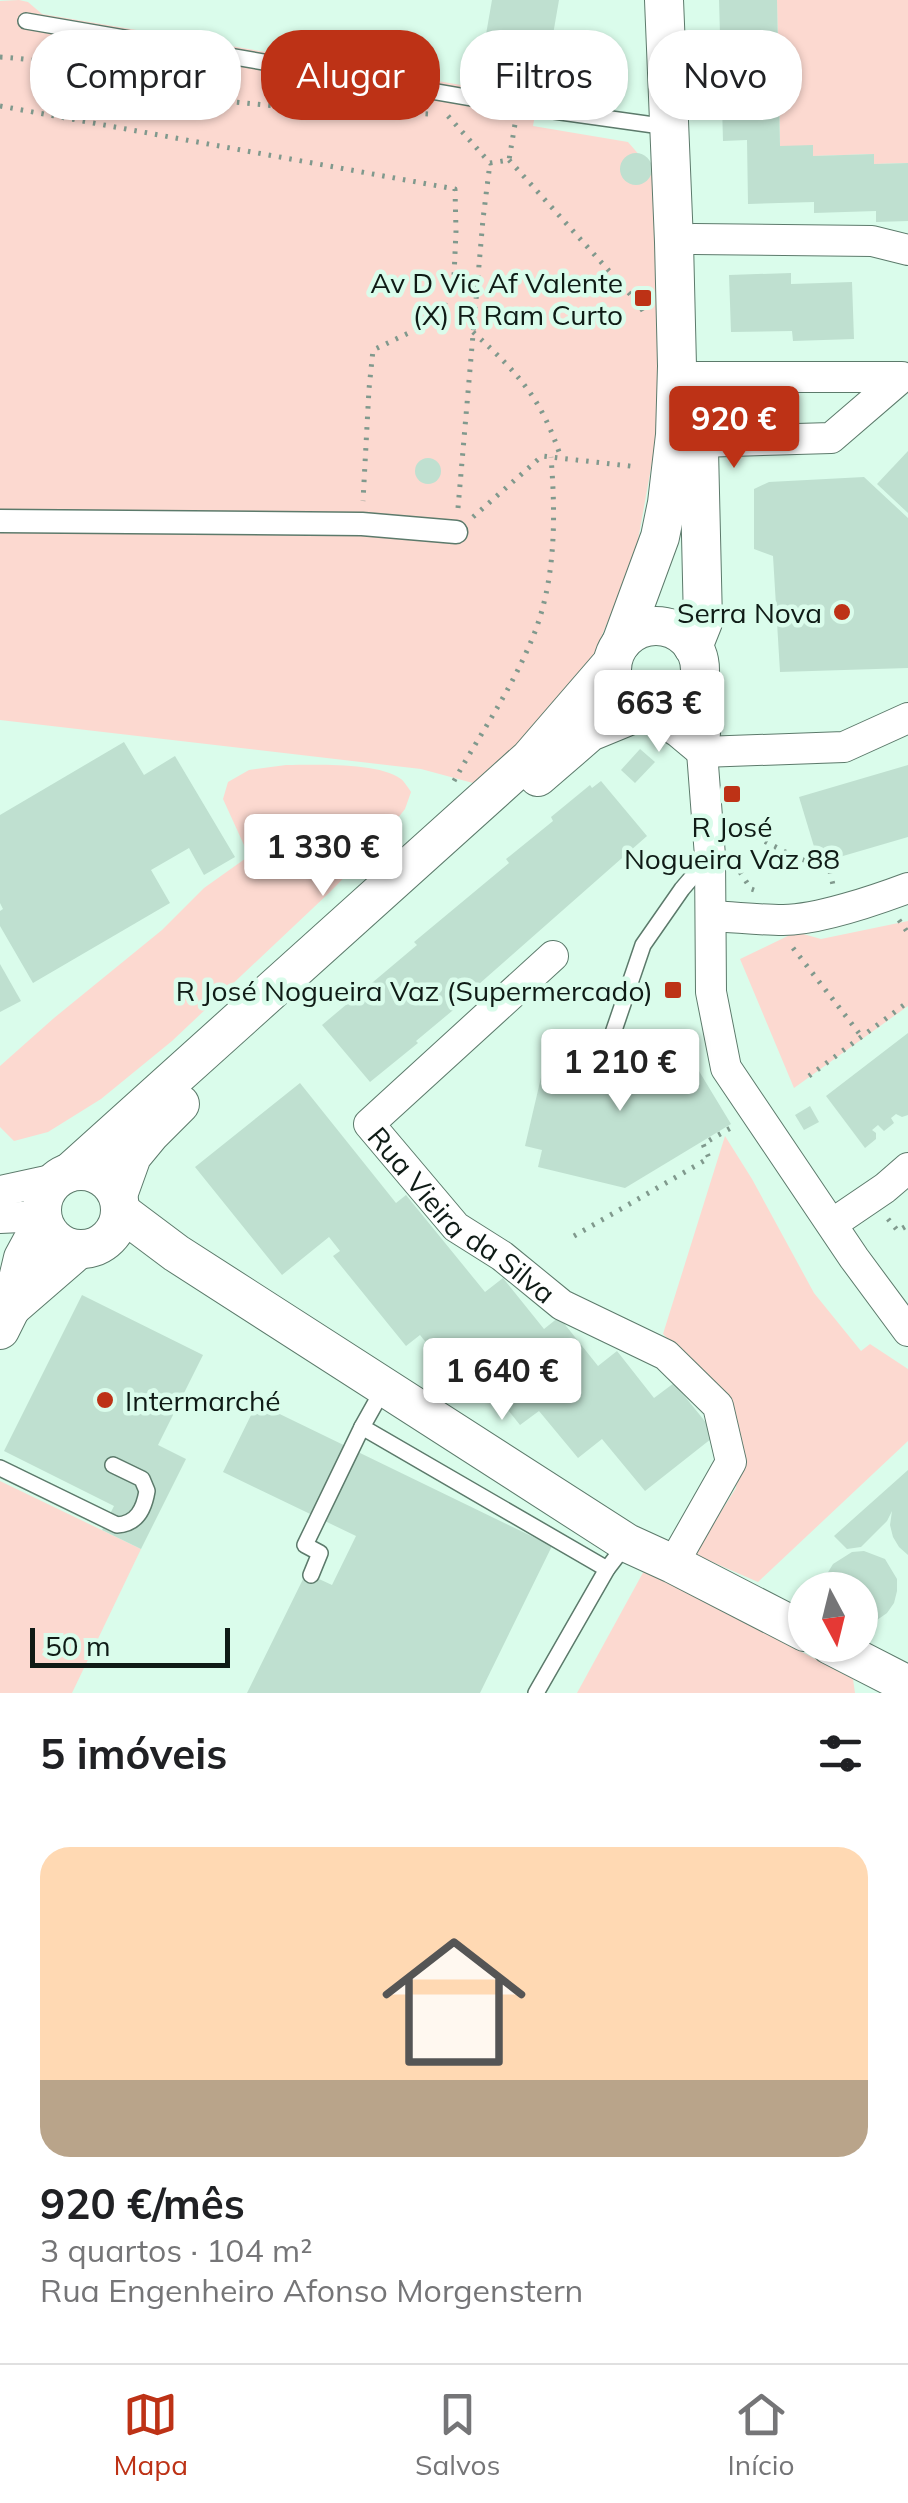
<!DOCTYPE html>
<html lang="pt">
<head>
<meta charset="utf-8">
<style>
	:root { --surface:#fff; --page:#f6f6f6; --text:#202124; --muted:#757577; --line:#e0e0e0; --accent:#bd3216 }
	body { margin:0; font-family:Mulish,sans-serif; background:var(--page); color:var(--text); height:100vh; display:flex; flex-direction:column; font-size:38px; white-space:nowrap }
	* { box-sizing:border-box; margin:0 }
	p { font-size:32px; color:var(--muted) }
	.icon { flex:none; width:55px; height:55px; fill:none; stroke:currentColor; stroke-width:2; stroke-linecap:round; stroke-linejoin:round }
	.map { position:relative; height:1693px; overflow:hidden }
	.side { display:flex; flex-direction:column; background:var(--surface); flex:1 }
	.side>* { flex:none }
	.guide { position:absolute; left:30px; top:30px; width:850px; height:90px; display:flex; gap:20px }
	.needle { width:65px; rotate:173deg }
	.tools { position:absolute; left:788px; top:1572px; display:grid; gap:20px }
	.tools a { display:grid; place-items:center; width:90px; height:90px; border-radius:50%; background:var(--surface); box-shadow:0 2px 8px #0004; font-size:50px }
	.scale { position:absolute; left:30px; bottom:25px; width:200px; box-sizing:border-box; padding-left:10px; border:5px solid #0f1b16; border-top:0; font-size:28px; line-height:35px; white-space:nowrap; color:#0f1b16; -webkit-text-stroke:8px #dafceb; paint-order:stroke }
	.price { position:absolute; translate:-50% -85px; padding:0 22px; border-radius:10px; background:#fff; color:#222; font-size:32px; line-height:65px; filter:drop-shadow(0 2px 5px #0008) }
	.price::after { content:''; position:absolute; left:50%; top:60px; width:30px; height:22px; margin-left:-15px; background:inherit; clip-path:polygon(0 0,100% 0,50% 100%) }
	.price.current { background:var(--accent); color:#fff }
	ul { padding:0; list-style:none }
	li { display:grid; align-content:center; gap:20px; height:530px; padding:0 40px }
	li span { display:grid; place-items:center; height:310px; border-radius:30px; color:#555 }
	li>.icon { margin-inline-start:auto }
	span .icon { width:180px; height:180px; fill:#fffc; stroke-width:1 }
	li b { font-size:42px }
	h2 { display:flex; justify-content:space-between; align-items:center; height:120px; padding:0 40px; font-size:42px }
	.chip { padding:0 35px; border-radius:40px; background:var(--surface); box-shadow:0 2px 8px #0004; font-size:35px; line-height:90px }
	.chip.current { background:var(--accent); color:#fff }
	.tab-bar { display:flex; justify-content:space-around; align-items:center; height:140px; border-top:2px solid var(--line); background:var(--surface); font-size:28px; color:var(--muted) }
	.tab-bar a { display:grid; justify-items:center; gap:5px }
	.tab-bar .current { color:var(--accent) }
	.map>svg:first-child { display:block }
</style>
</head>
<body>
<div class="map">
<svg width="908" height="1693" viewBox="0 0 908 1693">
	<rect width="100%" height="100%" fill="#dafceb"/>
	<g fill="#fcd9d0">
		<path d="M19,0L28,2L42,14L538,98L533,126L628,142L661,180L680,341L653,457L635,557L584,678L484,786L421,769L0,720V1Z"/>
		<path d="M777,0H908V163L874,164V154L813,156L780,146Z"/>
		<path d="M286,765C315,765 378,762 401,779C403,780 409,789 411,792L405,809L378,843L330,892L172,1041L101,1099L48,1132L14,1141L0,1127V1066L54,1018L162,930L204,888L249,856L223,799L228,782L249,770Z"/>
		<path d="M908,921V1006L794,1088L740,959L796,932L821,939Z"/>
		<path d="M725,1136L752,1179L814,1293L861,1351L870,1344L908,1369V1441L758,1582L694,1554L736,1488L739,1444L727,1399L663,1334Z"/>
		<path d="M0,1481L141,1549L72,1693H0Z"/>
		<path d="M645,1569L853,1679L855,1693H577Z"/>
	</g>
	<g fill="#bfe0d0">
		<path d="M492,0H559L542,98L477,86Z"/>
		<path d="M719,0H777L780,146L813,145V156L874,154V164L908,163V221L876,222V211L814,213V202L748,204L747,140L723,141Z"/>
		<circle cx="636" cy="169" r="16"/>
		<path d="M791,273V284L852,282L854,339L793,341L792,331L731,332L729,275Z"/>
		<path d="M908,451V513L877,484Z"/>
		<circle cx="428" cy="471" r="13"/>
		<path d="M864,477L908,518V668L780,672L773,556L754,549V489L769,482Z"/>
		<path d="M124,742L144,775L175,756L235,857L204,875L189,848L151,870L170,903L33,983L0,926V911L3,909L0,903V815Z"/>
		<path d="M640,749L655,762L635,783L621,770Z"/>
		<path d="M908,765V837L819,863L799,797Z"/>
		<path d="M601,781L647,836L462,999L464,1001L416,1041L418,1043L370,1082L322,1025L417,945L414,942L509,863L506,859L553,821L551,817L590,785L592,788Z"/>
		<path d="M0,964L21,1001L0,1012Z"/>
		<path d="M908,1033V1115L902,1117L896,1114L891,1118L894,1123L884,1131L878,1125L872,1130L876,1133V1139L865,1148L826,1096Z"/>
		<path d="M568,1042L650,1062L682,1043L731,1124L625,1188L538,1167L542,1150L525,1146L546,1056L564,1060Z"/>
		<path d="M300,1083L396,1203L406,1195L485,1292L503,1278L544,1329L559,1317L598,1366L617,1351L654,1398L674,1383L716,1435L645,1491L602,1439L578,1458L539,1411L520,1425L481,1376L464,1390L420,1335L406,1346L333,1256L340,1251L329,1237L282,1275L195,1167Z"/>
		<path d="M810,1106L819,1122L804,1130L795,1115Z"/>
		<path d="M82,1295L203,1355L158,1445L186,1459L141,1549L102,1530L114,1506L4,1451Z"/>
		<path d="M257,1403L552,1546L480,1693H247L306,1573L332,1585L356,1536L223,1472Z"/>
		<path d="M908,1470V1555L899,1547L893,1537L890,1525L892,1511L887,1521L861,1547L847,1549L834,1536Z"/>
		<path d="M864,1551L885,1559L897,1579V1591L894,1603L887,1613L877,1620L865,1623H860V1590H825V1586L827,1574L833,1564L852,1552Z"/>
	</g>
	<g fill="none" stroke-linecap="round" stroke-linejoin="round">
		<defs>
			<g id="service">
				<path d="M26,21L518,106L668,127"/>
				<path d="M612,1036L643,945L682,889L706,861"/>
				<path d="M362,1427L607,1569"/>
				<path d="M0,1468L117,1525C137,1524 144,1509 147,1491L142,1479L113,1465"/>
				<path d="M311,1575L320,1553L305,1545L362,1427L376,1402"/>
				<path d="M536,1693L607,1569L627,1543"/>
			</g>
			<path id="pedestrian" d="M0,521L362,524L456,532"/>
			<g id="minor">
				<path d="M694,239L872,241L908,250"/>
				<path d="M697,377H902L831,438L699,442"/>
				<path d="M697,684L706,714L705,733L702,752L710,856L711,992L726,1068L854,1258L908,1331"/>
				<path d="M649,713L678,732L702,752"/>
				<path d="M702,752L844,747L908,718"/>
				<path d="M711,916C735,917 759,920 783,920C817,920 876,900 908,888"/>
				<path id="s1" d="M553,956L369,1124L456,1227L502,1256L562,1305L666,1355L718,1406L731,1462L673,1564"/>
				<path d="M0,1191L56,1179"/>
				<path d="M0,1218L42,1216"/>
				<path d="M832,1224L885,1188L908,1168"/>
			</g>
			<g id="tertiary">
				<circle cx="656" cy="670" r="44"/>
				<path d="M621,643L660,537L667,503L675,435L677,366L674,242L664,0"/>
				<path d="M693,647L703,622L698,406"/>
				<path d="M538,777L590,732L641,711"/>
				<circle cx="81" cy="1210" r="39"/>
				<path d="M70,1172L530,758L612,663"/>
				<path d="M118,1195L132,1156L151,1133L180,1104"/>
				<path d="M120,1211L176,1253L627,1543L673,1564L805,1632"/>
				<path d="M11,1308L79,1249"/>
				<path d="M0,1330L11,1308L23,1258L43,1221"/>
				<path d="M830,1645L908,1685"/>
			</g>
		</defs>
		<use href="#service" stroke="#5c7a6b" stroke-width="18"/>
		<use href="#pedestrian" stroke="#5c7a6b" stroke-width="25"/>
		<use href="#minor" stroke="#5c7a6b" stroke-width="32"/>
		<use href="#tertiary" stroke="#5c7a6b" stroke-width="40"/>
		<g stroke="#80998d" stroke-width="5" stroke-dasharray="2.5 8" stroke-linecap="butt">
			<path d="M0,57C62,60 121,82 181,94C262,109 346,109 428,114"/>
			<path d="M0,106L455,189L456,231L454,276L440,318L373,350L369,389L363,501"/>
			<path d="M448,116L490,163L509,160L515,124"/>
			<path d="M509,160L638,303L643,311"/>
			<path d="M473,332C519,374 542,399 561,458"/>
			<path d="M458,508L483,219L490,163"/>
			<path d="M473,517L542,456L638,467"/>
			<path d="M454,781C479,736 509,693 529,646C556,587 556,520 551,457"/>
			<path d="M737,827L797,858L829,867L833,885"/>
			<path d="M740,872L751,889L754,890"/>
			<path d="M899,920L908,933"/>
			<path d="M793,948L862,1037"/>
			<path d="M809,1076L908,1002"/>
			<path d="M888,1219L898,1231L908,1225"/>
			<path d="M574,1236L709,1158L703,1144L734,1126"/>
		</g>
		<use href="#service" stroke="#fff" stroke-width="15"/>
		<use href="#pedestrian" stroke="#fff" stroke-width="22"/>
		<use href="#minor" stroke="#fff" stroke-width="30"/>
		<use href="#tertiary" stroke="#fff" stroke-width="38"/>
	</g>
	<g fill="#bd3216" stroke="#dafceb" stroke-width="4">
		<rect x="633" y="288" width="20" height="20" rx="5"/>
		<circle cx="842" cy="612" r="10"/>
		<rect x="722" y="784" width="20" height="20" rx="5"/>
		<rect x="663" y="980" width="20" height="20" rx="5"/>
		<circle cx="105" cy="1400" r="10"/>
	</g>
	<g text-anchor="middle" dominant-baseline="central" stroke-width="9" stroke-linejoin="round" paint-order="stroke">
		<g font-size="28" fill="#0f1b16" stroke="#dafceb" text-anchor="end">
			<text x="623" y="282">Av D Vic Af Valente<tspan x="623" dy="32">(X) R Ram Curto</tspan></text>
			<text x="822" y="612">Serra Nova</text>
			<text x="732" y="826" text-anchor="middle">R José<tspan x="732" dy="32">Nogueira Vaz 88</tspan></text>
			<text x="653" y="990">R José Nogueira Vaz (Supermercado)</text>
			<text x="125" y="1400" text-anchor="start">Intermarché</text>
		</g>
		<g font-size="28" fill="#0f1b16" stroke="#dafceb">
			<text stroke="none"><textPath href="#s1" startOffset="380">Rua Vieira da Silva</textPath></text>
		</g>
	</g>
</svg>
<div class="tools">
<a><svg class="needle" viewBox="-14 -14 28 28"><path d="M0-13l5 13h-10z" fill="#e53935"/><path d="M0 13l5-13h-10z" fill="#757577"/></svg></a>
</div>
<div class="scale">50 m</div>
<b class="price current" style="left:734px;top:471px">920 €</b>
<b class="price" style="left:659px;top:755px">663 €</b>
<b class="price" style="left:323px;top:899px">1 330 €</b>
<b class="price" style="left:620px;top:1114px">1 210 €</b>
<b class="price" style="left:502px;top:1423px">1 640 €</b>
<div class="guide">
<a class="chip">Comprar</a>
<a class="chip current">Alugar</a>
<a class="chip">Filtros</a>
<a class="chip">Novo</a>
</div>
</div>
<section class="side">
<h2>5 imóveis<svg class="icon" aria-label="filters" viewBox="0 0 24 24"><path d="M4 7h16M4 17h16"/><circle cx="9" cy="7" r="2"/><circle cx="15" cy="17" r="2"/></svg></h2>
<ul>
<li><span style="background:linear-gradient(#ffd9b3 75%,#b9a48a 0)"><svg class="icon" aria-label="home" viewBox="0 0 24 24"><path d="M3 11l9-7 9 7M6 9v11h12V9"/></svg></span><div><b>920 €/mês</b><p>3 quartos · 104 m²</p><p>Rua Engenheiro Afonso Morgenstern</p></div></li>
</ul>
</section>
<nav class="tab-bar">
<a class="current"><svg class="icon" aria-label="map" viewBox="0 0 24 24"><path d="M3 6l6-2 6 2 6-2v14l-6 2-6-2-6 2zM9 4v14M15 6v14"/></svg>Mapa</a>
<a><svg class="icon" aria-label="saved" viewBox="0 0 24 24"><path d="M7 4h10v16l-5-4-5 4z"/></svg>Salvos</a>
<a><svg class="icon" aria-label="home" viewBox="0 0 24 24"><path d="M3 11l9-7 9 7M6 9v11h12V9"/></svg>Início</a>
</nav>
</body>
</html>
